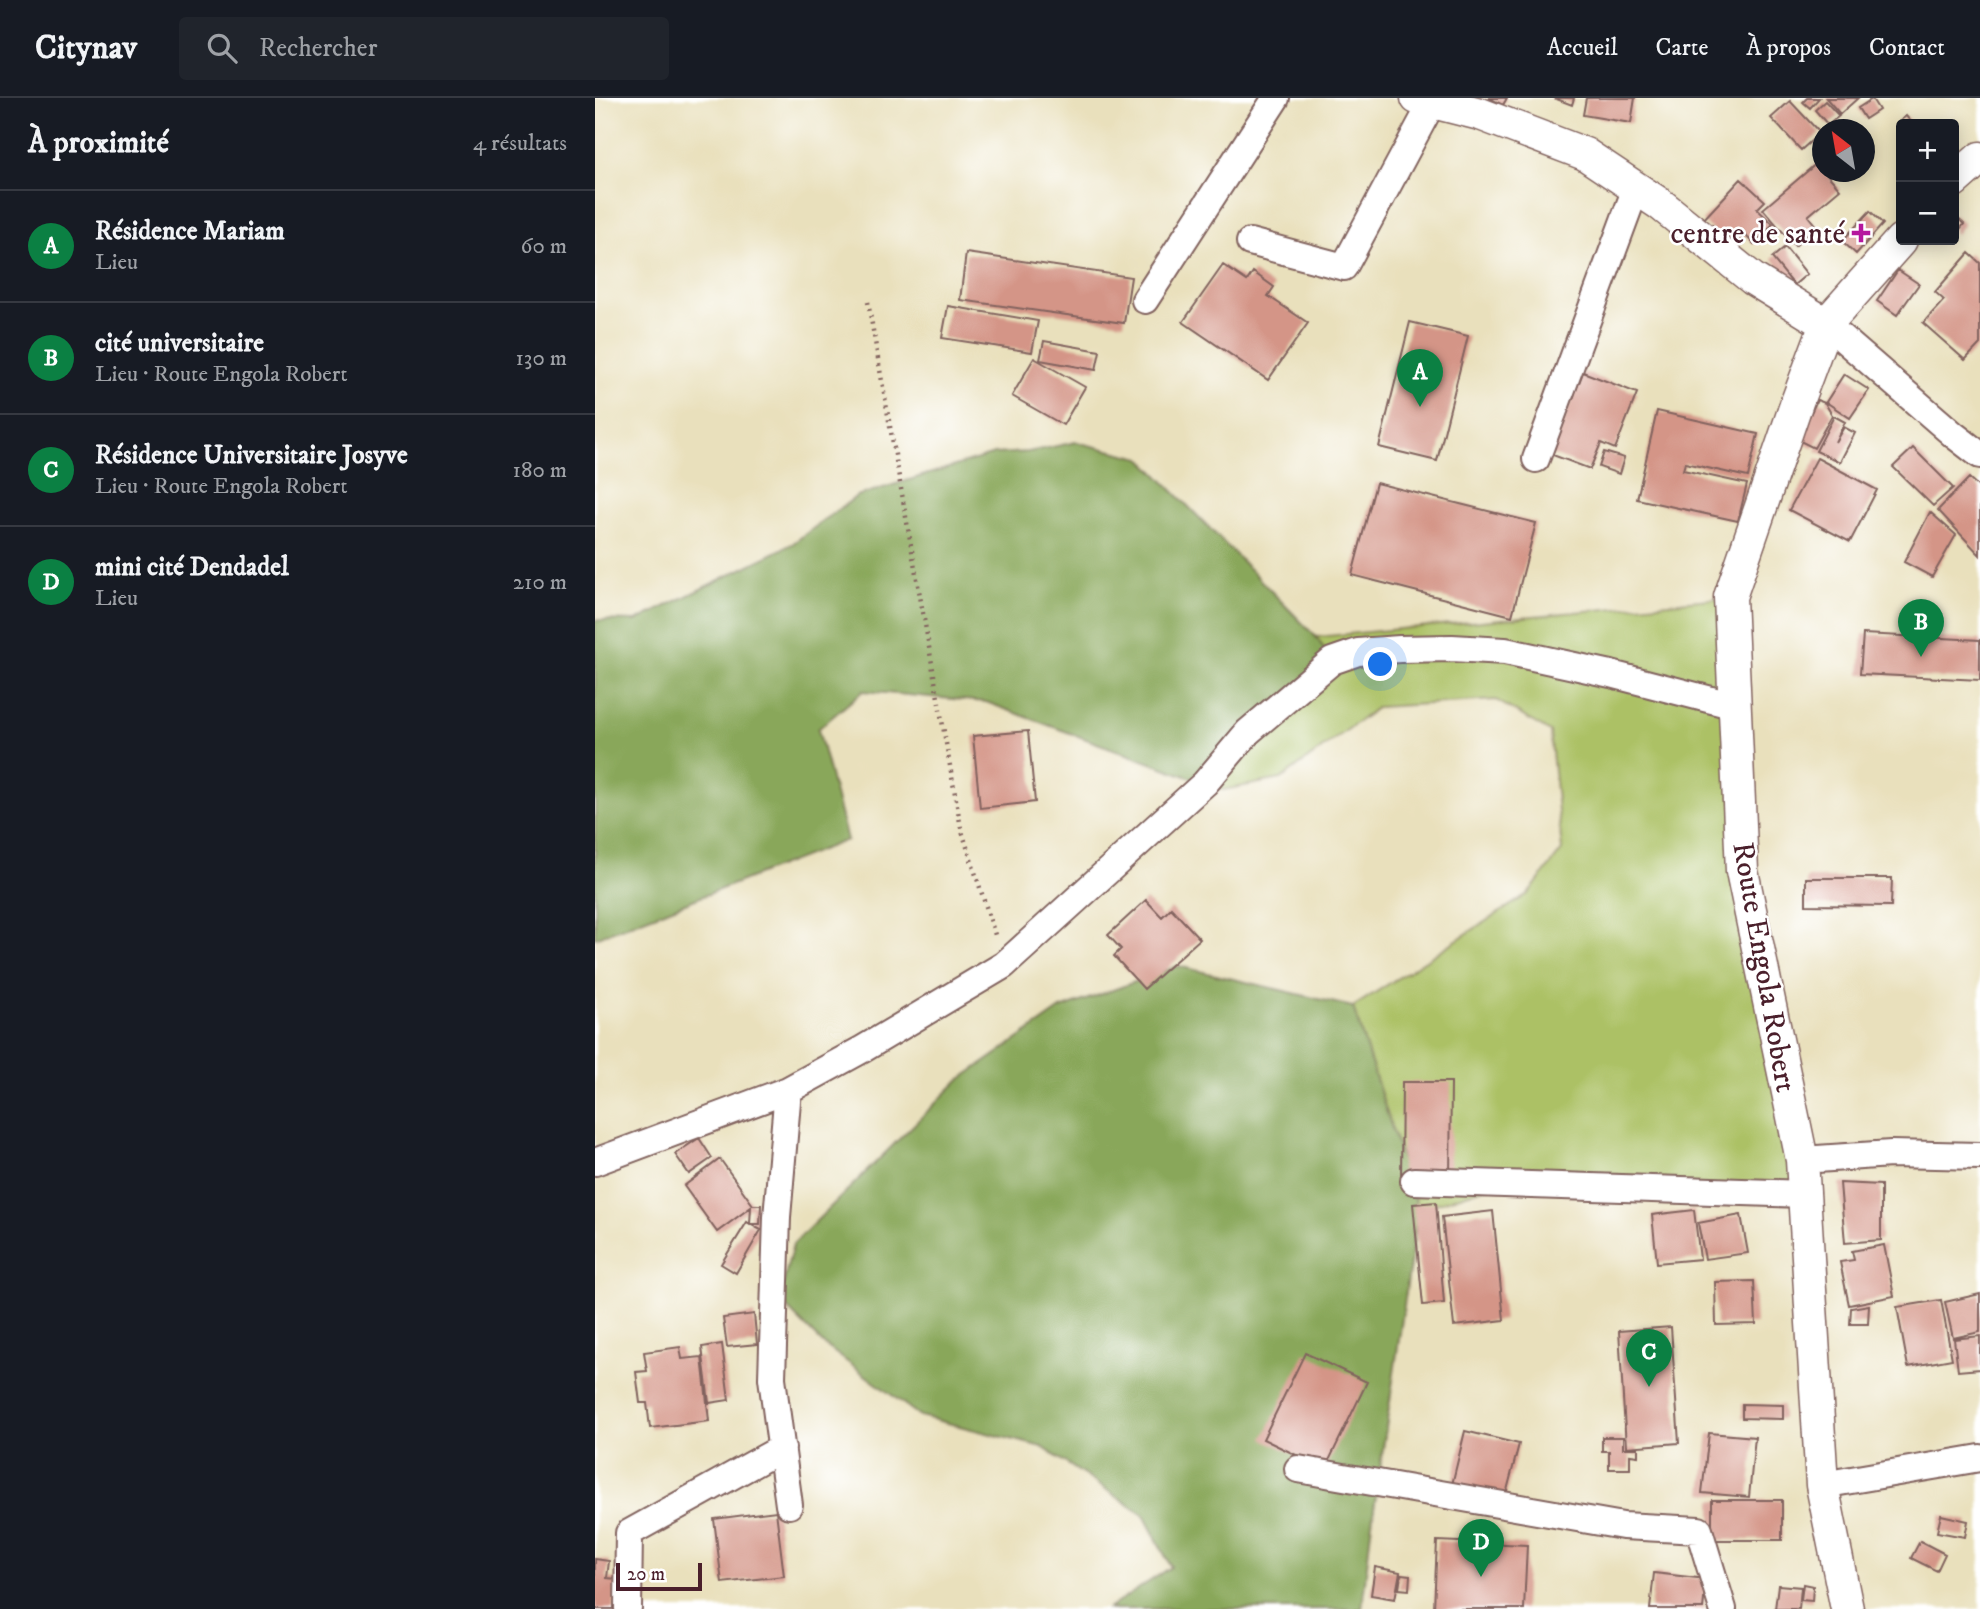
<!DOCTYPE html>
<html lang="fr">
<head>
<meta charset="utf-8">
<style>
  :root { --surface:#171b24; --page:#20242c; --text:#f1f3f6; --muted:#9ea1a6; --line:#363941; --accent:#0b8043 }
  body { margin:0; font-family:"IM FELL DW Pica",serif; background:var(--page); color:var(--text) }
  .controls { position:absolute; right:21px; top:21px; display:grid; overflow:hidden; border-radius:7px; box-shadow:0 4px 18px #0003 }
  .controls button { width:63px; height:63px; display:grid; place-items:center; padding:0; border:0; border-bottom:2px solid var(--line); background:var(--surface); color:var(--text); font:35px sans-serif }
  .compass { position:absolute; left:1217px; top:21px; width:63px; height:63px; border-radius:50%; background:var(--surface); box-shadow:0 4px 18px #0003; rotate:329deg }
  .scale { position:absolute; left:21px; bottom:18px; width:86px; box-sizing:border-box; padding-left:7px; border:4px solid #4a1f2b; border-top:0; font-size:19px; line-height:24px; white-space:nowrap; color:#4a1f2b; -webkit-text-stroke:5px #fff; paint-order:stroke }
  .you { position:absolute; left:786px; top:567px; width:24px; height:24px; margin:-18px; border:5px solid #fff; border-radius:50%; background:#1a73e8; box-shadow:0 0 0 10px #1a73e833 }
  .badge { display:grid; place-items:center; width:46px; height:46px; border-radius:50%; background:var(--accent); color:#fff; font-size:23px; font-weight:700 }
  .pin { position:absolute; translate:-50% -58px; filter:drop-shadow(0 2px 4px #0008) }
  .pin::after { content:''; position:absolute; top:37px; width:24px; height:21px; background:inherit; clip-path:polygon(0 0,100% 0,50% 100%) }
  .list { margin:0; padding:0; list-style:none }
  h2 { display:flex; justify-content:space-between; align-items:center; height:91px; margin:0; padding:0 28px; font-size:30px }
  h2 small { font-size:23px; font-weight:400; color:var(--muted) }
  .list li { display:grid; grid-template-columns:46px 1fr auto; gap:21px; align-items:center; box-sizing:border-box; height:112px; padding:0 28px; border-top:2px solid var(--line) }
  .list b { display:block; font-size:26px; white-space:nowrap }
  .list p { margin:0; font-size:23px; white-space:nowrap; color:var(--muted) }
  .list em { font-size:23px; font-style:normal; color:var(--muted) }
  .icon { flex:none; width:38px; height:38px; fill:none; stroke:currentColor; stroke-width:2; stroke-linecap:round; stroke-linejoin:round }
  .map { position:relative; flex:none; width:1385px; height:1511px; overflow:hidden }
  header { display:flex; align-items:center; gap:42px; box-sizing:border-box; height:98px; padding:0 35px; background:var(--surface); border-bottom:2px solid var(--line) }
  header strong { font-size:33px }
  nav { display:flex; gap:38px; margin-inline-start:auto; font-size:24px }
  .search { width:490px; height:63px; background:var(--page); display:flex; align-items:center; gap:18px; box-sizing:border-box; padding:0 24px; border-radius:7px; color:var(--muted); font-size:26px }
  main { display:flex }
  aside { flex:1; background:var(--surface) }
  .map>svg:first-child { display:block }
</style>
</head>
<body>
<header>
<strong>Citynav</strong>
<div class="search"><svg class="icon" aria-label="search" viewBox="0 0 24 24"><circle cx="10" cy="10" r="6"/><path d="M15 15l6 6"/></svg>Rechercher</div>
<nav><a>Accueil</a><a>Carte</a><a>À propos</a><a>Contact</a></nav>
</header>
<main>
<aside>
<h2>À proximité<small>4 résultats</small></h2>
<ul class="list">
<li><span class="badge">A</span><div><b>Résidence Mariam</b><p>Lieu</p></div><em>60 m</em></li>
<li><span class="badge">B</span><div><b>cité universitaire</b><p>Lieu · Route Engola Robert</p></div><em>130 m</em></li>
<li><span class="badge">C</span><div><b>Résidence Universitaire Josyve</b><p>Lieu · Route Engola Robert</p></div><em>180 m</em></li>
<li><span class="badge">D</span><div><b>mini cité Dendadel</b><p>Lieu</p></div><em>210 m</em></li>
</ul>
</aside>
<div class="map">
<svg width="1385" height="1511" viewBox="0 0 1385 1511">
  <rect width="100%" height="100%" fill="#fff"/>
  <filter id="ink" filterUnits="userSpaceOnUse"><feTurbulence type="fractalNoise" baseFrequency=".0143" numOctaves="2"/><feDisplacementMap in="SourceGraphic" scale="14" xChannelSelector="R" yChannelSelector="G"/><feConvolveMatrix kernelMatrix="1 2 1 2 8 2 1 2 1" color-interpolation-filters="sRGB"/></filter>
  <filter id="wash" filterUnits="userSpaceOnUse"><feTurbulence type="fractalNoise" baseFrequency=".00686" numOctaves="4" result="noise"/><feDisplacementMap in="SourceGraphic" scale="28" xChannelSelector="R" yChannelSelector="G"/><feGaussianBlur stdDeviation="1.57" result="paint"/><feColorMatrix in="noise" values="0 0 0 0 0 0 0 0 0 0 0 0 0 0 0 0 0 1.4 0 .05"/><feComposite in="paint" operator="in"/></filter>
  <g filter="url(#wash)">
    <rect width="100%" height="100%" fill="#e9e0bc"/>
    <path fill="#acc165" stroke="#7b7048" stroke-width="2" d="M1135,499l12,274 58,319 -292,-10 -90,30 -65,-203 175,-113 34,-44 -12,-118 -54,-32 -118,7 -97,72 -58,11 -18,-7 127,-122 -16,-24z"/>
    <path fill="#89a75a" stroke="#6a6342" stroke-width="2" d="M481,344l65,16 175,179 16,24 -127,122 -219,-81 -123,-11 -45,38 29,111 -252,98v-318l41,1 156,-77 65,-48 137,-42 34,-2z
      M583,868l175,41 65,203 -47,320 -9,79h-254l63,-42 -27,-52 -102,-68 -122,-31 -98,-73 -43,-43 14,-56 165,-163 103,-72z"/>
    <g id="blocks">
      <path fill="#d49587" d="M894,0h18l-4,7z
        M959,0h20l-2,7z
        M991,0h49l-4,25 -48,-8z
        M1212,0h12l-9,10 -7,-6z
        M1231,0h32l-18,16z
        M1277,1l7,11 -14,9 -7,-11z
        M1195,3l30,32 -19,17 -30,-32z
        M1230,3l14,15 -11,9 -13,-15z
        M1311,18l7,8h-10l-3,-3z
        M1222,65l23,26 -32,27 8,10 -21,20 -32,-37z
        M1146,81l24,22 -8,8 16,15 -19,20 -9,-9 -13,14 -30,-28z
        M1275,113l13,13 -27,30 -14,-13z
        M1359,117l10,9 -8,10 -2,-2z
        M1190,149l22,27 -13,11 -22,-27z
        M371,155l165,24 -7,46 -164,-23z
        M1374,155l11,10v81l-15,16 -42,-37 21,-23 -9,-8z
        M628,167l24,16 6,-9 21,15 -6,9 40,27 -40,57 -85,-58z
        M1303,172l21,14 -22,31 -20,-14z
        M353,208l90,15 -6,31 -90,-14z
        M815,224l58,14 -31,125 -58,-14z
        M449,243l56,10 -4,19 -56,-10z
        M439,260l51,29 -22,38 -51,-29z
        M988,274l54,21 -22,56 -14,-6 -11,26 -40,-15z
        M1249,276l25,16 -19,28 -24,-16z
        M1222,302l8,3 7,12 -18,33 -16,-8z
        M1062,313l101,23 -10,43 -63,-14 -2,7 64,14 -9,37 -101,-22z
        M1239,318l11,6 -10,20 9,-15 11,6 -15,29 -24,-11z
        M1318,350l40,40 -20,18 -40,-39z
        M1009,354l20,6 -5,16 -20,-7z
        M1222,360l60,32 -27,52 -61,-32z
        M1374,380l11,10v67l-42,-45z
        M781,385l160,40 -24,93 -160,-41z
        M1335,414l26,23 -24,42 -28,-15z
        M1268,536l117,6v40l-120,-6z
        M433,633l7,71 -55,6 -7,-72z
        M1211,780h86l-1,28 -85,-1z
        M551,802l16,17 9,-9 29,31 -56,50 -30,-33 7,-7 -13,-14z
        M807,984h49l-1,97h-49z
        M104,1040l13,20 -23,16 -14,-20z
        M125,1061l33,46h8l-1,19h-10l11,6 -25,43 -15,-9 26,-42 3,2 1,-17 -34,25 -33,-46z
        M1245,1085l41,2v55l-36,3z
        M841,1104l8,101 -21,2 -10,-101z
        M1099,1112l6,49 -43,4 -5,-48z
        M898,1113l11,109 -50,6 -12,-109z
        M1146,1117l7,38 -43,6 -7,-36z
        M1289,1147l10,51 -45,9 -9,-43 14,-2 -2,-9z
        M1159,1183l2,43 -40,1 -1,-43z
        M1385,1196v38l-27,6 -8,-36z
        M1346,1202l11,59 -44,8 -11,-60z
        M1274,1207l-1,19h-18l1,-16z
        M159,1216l3,30 -30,3 -4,-29z
        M1076,1229l8,116 -53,4 -7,-116z
        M1385,1238v33l-22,2 -4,-32z
        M127,1246l7,56 -20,3 -7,-56z
        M85,1249l2,12 20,-2 7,64 -59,7 -3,-25h-7l-4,-31 11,-1 -3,-19z
        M710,1255l62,29 -42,87 -62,-30z
        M1147,1306l41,1v14l-41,-1z
        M870,1333l54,13 -16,62 -53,-13z
        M1114,1335l46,4 -6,60 -47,-4z
        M1007,1339h21v11h15v8l-8,-1v14h-21v-18h-7z
        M1117,1402h70v40h-70z
        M181,1413l8,65 -62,7 -8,-64z
        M1346,1417l27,6 -3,16 -28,-5z
        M842,1443l90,4 -3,64h-90z
        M1325,1443l25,13 -8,17 -26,-13z
        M0,1461l14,2 -2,17 10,1 -3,30h-19z
        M780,1469l25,5 -5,27 -24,-4z
        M1059,1475l52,6 -3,30h-53z
        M806,1476l9,1 -1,15 -10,-1z
        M1208,1486l10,2 -1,15 -11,-1z
        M1183,1487l23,2 -2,22h-24z"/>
    </g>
  </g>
  <g filter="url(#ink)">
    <use href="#blocks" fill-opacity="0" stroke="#82635e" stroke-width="2"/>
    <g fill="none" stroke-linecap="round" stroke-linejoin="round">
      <g stroke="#82635e" stroke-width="30">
        <path id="minor" d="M655,144l94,25 88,-164
          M550,202l131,-202
          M1231,226l128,111 26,20
          M941,361l100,-271
          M193,992l-11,127 -5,161 17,127
          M1207,1062l89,-6 89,2
          M0,1064l193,-72 75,-41 141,-84 201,-182 43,-51 84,-71 26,-9 42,-3 52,-1 53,3 106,23 124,32
          M819,1083l390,13
          M703,1371l325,57 76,4 24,79
          M1227,1387l158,-27
          M33,1511l1,-76 153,-85"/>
      </g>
      <g stroke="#82635e" stroke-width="35">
        <path id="tertiary" d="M822,0l63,16 105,40 75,50 93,75 73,45
          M1359,83l26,-23
          M1252,1511l-25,-124 -20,-325 -60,-289 -12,-274 67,-195 29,-78 75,-84"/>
      </g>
      <path stroke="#82635e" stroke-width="4.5" stroke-dasharray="2 5" stroke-linecap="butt" d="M273,204l93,526 35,110"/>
      <use href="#minor" stroke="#fff" stroke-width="26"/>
      <use href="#tertiary" stroke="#fff" stroke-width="32"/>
    </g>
  </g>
  <path fill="#b5179e" stroke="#fff" stroke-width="2.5" d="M1262.5 124.5h7v7h7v7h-7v7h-7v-7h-7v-7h7z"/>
  <g text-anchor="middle" stroke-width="5" stroke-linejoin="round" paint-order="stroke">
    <g font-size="30" fill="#4a1f2b" stroke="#fff" text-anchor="end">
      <text x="1250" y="145">centre de santé</text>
    </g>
    <g font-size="30" fill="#4a1f2b" stroke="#fff">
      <text transform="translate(1170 869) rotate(80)" y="10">Route Engola Robert</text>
    </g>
  </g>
</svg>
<div class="controls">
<button>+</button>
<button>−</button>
</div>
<svg class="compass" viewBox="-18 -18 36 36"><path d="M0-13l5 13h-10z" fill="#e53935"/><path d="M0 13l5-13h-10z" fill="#9ea1a6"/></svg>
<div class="scale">20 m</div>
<div class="you"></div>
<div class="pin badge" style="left:825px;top:309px">A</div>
<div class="pin badge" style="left:1326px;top:559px">B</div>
<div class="pin badge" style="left:1054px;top:1289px">C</div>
<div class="pin badge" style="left:886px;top:1479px">D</div>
</div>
</main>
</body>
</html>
